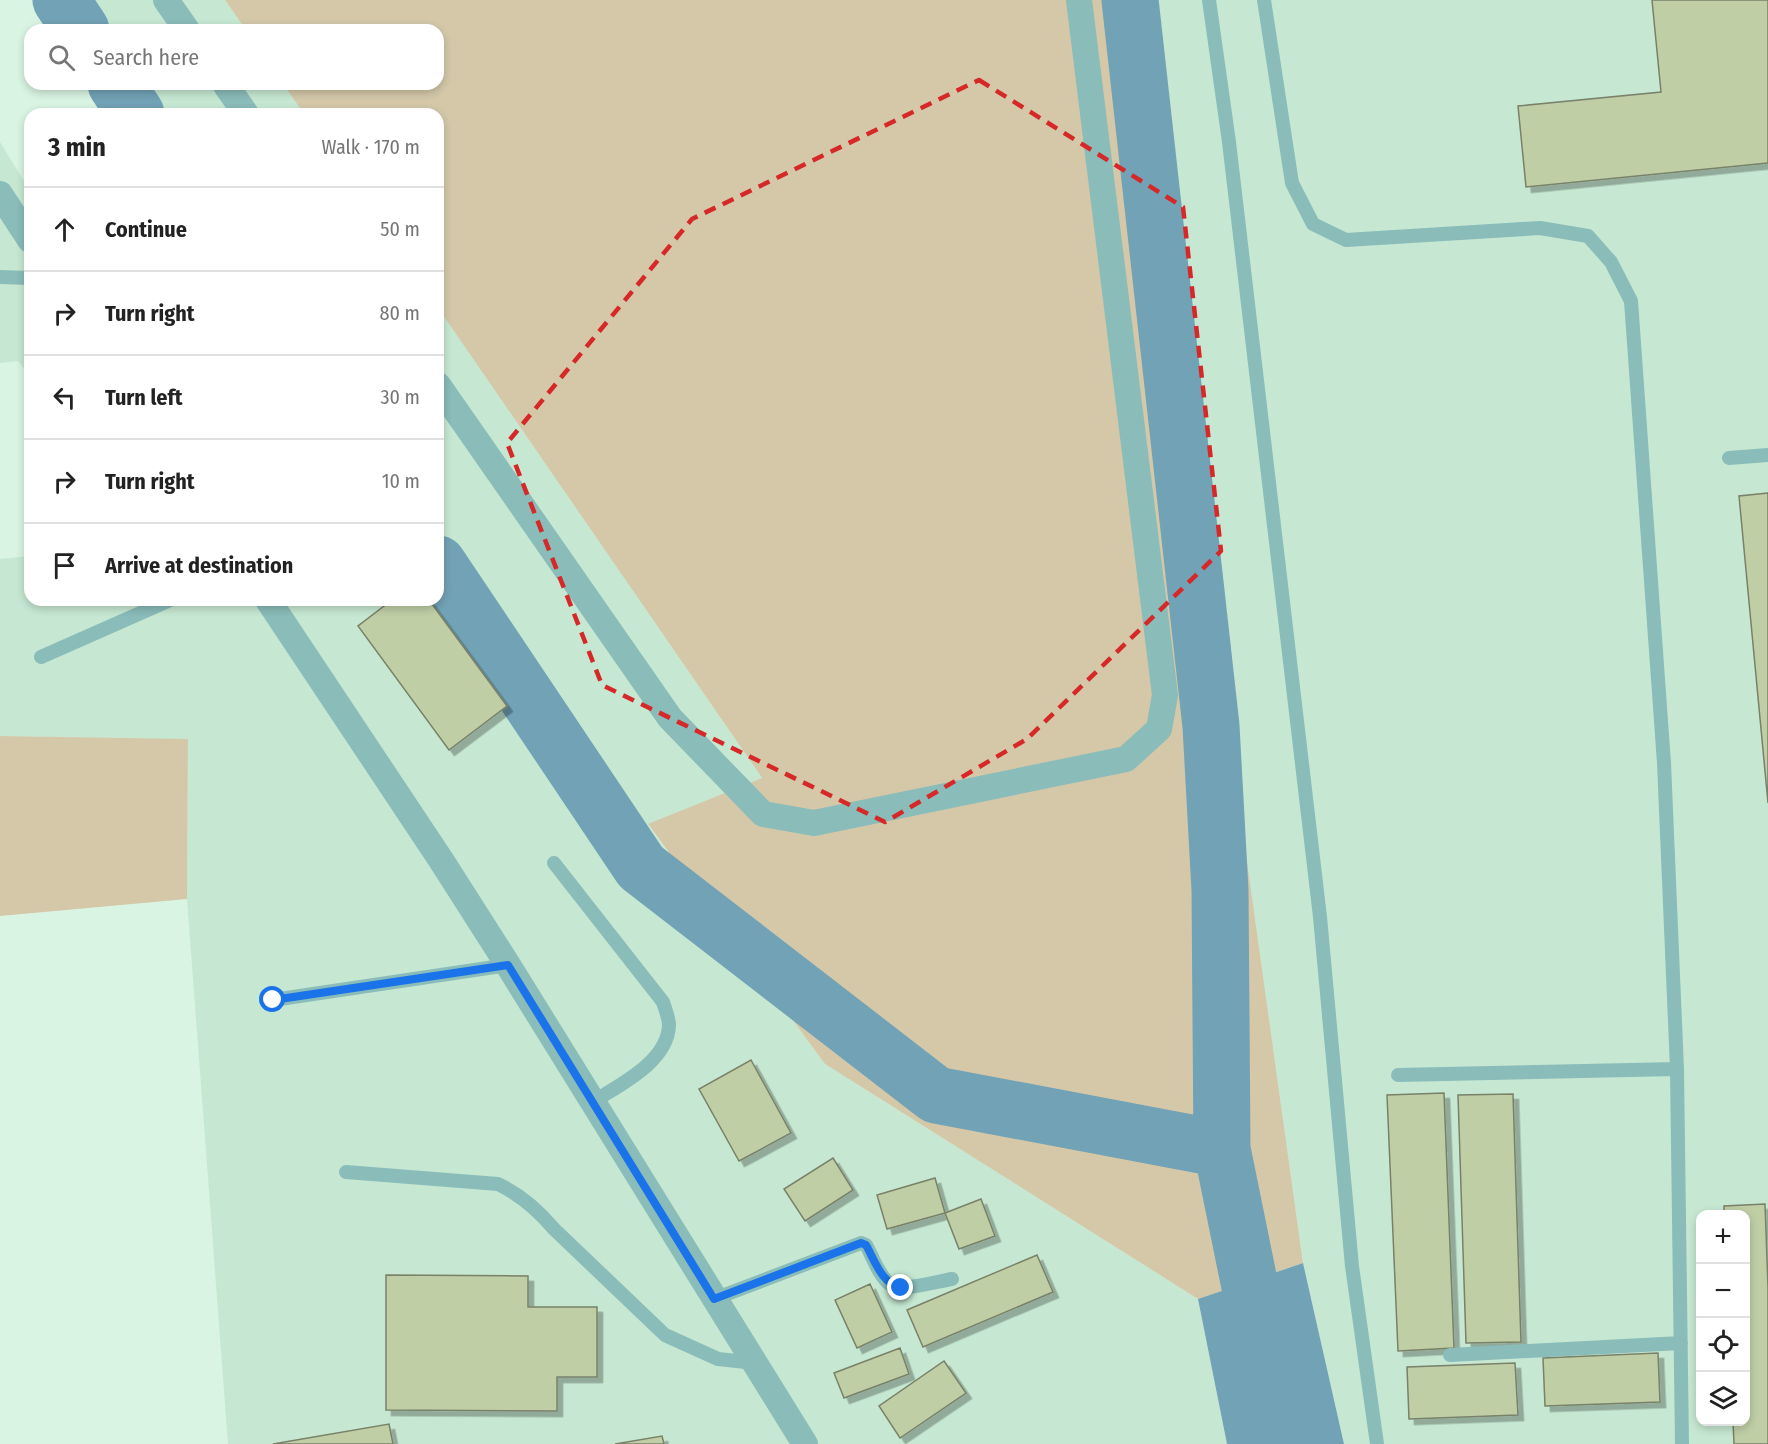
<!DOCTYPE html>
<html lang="en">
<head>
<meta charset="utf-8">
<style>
  :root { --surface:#fff; --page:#f2f2f2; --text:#222; --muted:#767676; --line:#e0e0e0 }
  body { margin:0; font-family:"Fira Sans Condensed",sans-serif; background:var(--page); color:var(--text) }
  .controls { position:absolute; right:18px; bottom:18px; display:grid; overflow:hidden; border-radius:12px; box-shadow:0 3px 9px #0003 }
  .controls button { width:54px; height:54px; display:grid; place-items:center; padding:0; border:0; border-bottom:2px solid var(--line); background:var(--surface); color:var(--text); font:30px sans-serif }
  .stop { position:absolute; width:18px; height:18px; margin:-14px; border:4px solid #1a73e8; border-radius:50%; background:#fff }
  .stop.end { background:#1a73e8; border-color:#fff; box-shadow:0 2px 6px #0008 }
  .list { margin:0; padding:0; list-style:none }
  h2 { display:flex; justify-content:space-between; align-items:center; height:78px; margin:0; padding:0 24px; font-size:26px }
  h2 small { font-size:20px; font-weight:400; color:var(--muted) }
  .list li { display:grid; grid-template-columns:39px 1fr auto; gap:18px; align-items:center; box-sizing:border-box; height:84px; padding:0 24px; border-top:2px solid var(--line) }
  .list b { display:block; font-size:22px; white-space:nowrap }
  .list em { font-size:20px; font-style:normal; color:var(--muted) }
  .icon { flex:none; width:33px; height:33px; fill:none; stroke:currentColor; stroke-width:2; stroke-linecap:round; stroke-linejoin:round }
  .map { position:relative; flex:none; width:1768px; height:1444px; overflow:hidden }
  .search { position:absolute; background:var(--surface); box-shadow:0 3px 9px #0003; left:24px; top:24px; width:420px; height:66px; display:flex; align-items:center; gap:15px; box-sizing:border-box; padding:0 21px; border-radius:18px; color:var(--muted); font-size:22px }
  .panel { position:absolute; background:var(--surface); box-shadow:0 3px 9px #0003; left:24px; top:108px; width:420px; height:498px; border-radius:18px }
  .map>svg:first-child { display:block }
</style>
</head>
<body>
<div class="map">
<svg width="1768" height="1444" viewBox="0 0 1768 1444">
  <defs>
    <filter id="shadow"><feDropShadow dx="5.5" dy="5.5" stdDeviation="0" flood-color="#0004"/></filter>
  </defs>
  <rect width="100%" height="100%" fill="#d9f4e2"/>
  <path fill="#c6e8d2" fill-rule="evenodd" d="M82,0h143l21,30h-144z
    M1142,0h626v1444h-424l-41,-181 -78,-560zM1700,1214h46v208h-46z
    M139,84h144l21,30h-144z
    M0,142l30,49v185l-12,-15 -18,2z
    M438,308l324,470 -114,47 177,239 373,235 29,145h-999l-41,-545 1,-159 -188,-4v-177l30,-3v44h408z"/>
  <path fill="#d4c8a9" d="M225,0h917l83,703 78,560 -105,36 -373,-235 -177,-240 114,-46 -324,-470v-194h-134l-21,-30h155v-54h-192z
    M0,736l188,3 -1,160 -187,17z"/>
  <path fill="#72a2b5" d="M1303,1263l41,181h-117l-29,-145z"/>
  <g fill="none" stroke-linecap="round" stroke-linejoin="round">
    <path stroke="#72a2b5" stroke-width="57" d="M61,0l20,30
      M1130,0l81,726 9,164 2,259 60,295
      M116,84l20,30
      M438,564l203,303 295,228 286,54"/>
  </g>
  <path fill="#bfcea5" stroke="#798169" stroke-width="1.5" filter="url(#shadow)" d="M1652,0h116v163l-242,24 -8,-81 143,-14z
    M1768,493v310l-29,-307z
    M392,600h37l78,106 -58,44 -91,-124z
    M751,1060l40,73 -52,28 -40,-72z
    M1444,1093l10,255 -56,3 -11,-256z
    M1513,1094l8,248 -55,1 -8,-248z
    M833,1158l20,32 -48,31 -21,-32z
    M935,1178l10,35 -58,16 -10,-34z
    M981,1199l14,37 -36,13 -14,-36z
    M1765,1204l3,83v157h-34l-1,-22h13v-208h-22v-8z
    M1037,1255l16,37 -130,55 -16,-37z
    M386,1275l142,1v31h69v70h-40v34l-171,-1z
    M870,1284l22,48 -35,16 -22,-48z
    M900,1348l9,26 -65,24 -10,-25z
    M1658,1353l2,49 -115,4 -2,-48z
    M944,1361l22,32 -66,45 -21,-32z
    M1515,1363l3,52 -109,4 -2,-52z
    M389,1424l4,20h-120z
    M662,1436l2,8h-49z"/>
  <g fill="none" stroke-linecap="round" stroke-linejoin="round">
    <path stroke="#8abcb9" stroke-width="14" d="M1209,0l20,142 91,775 32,349 25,178
      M1264,0l28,183 21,41 33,16 194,-12 48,8 23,26 20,39 33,462 13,306 5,375
      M0,277l30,1
      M1729,458l39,-3
      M41,657l129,-57
      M554,863l109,139c2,7 6,16 6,23 -1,37 -50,60 -76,77
      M273,1000l235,-35
      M1398,1075l279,-6
      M346,1172l152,12c23,11 40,26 56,45l111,106 53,24 37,4
      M714,1299l147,-56 5,2c7,12 13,32 25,40 11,7 48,-4 61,-6
      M1450,1355l231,-12"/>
    <path stroke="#8abcb9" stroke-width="26" d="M166,0l21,30
      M225,84l21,30
      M0,194l30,46
      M438,385l232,333 93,96 51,9 312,-64 33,-30 6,-34 -86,-695
      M268,600l173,260 67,105 297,479"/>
  </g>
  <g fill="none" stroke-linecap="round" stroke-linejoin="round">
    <path stroke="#1a73e8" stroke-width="8" d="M273,1000l235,-35 206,334 147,-56 5,2c9,16 16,39 35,43"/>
  </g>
  <path fill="none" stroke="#d62828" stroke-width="4.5" stroke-dasharray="12 8" stroke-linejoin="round" d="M979,80l204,127 38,344 -194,188 -142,83 -283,-137 -95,-242 185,-224z"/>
</svg>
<div class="controls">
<button>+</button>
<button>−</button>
<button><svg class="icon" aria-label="locate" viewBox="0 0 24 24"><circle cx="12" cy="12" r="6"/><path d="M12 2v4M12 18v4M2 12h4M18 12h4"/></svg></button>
<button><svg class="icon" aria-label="layers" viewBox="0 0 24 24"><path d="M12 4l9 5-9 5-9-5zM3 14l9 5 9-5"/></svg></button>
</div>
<div class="stop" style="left:273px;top:1000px"></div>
<div class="stop end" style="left:901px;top:1288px"></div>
<div class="search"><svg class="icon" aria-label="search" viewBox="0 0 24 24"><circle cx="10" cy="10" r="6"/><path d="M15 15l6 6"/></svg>Search here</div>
<section class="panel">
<h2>3 min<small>Walk · 170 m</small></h2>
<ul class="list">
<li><svg class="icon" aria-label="ahead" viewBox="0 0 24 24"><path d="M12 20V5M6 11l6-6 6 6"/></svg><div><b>Continue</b></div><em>50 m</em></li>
<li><svg class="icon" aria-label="right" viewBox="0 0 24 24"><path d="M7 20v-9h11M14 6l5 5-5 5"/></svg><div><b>Turn right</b></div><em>80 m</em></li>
<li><svg class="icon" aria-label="left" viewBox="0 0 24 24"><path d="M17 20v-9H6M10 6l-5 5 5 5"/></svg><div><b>Turn left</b></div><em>30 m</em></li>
<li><svg class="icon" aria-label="right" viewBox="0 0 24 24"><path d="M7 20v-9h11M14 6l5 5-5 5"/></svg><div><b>Turn right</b></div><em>10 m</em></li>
<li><svg class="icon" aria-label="arrive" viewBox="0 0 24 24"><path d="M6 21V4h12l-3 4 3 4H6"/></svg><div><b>Arrive at destination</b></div></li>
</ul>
</section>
</div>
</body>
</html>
